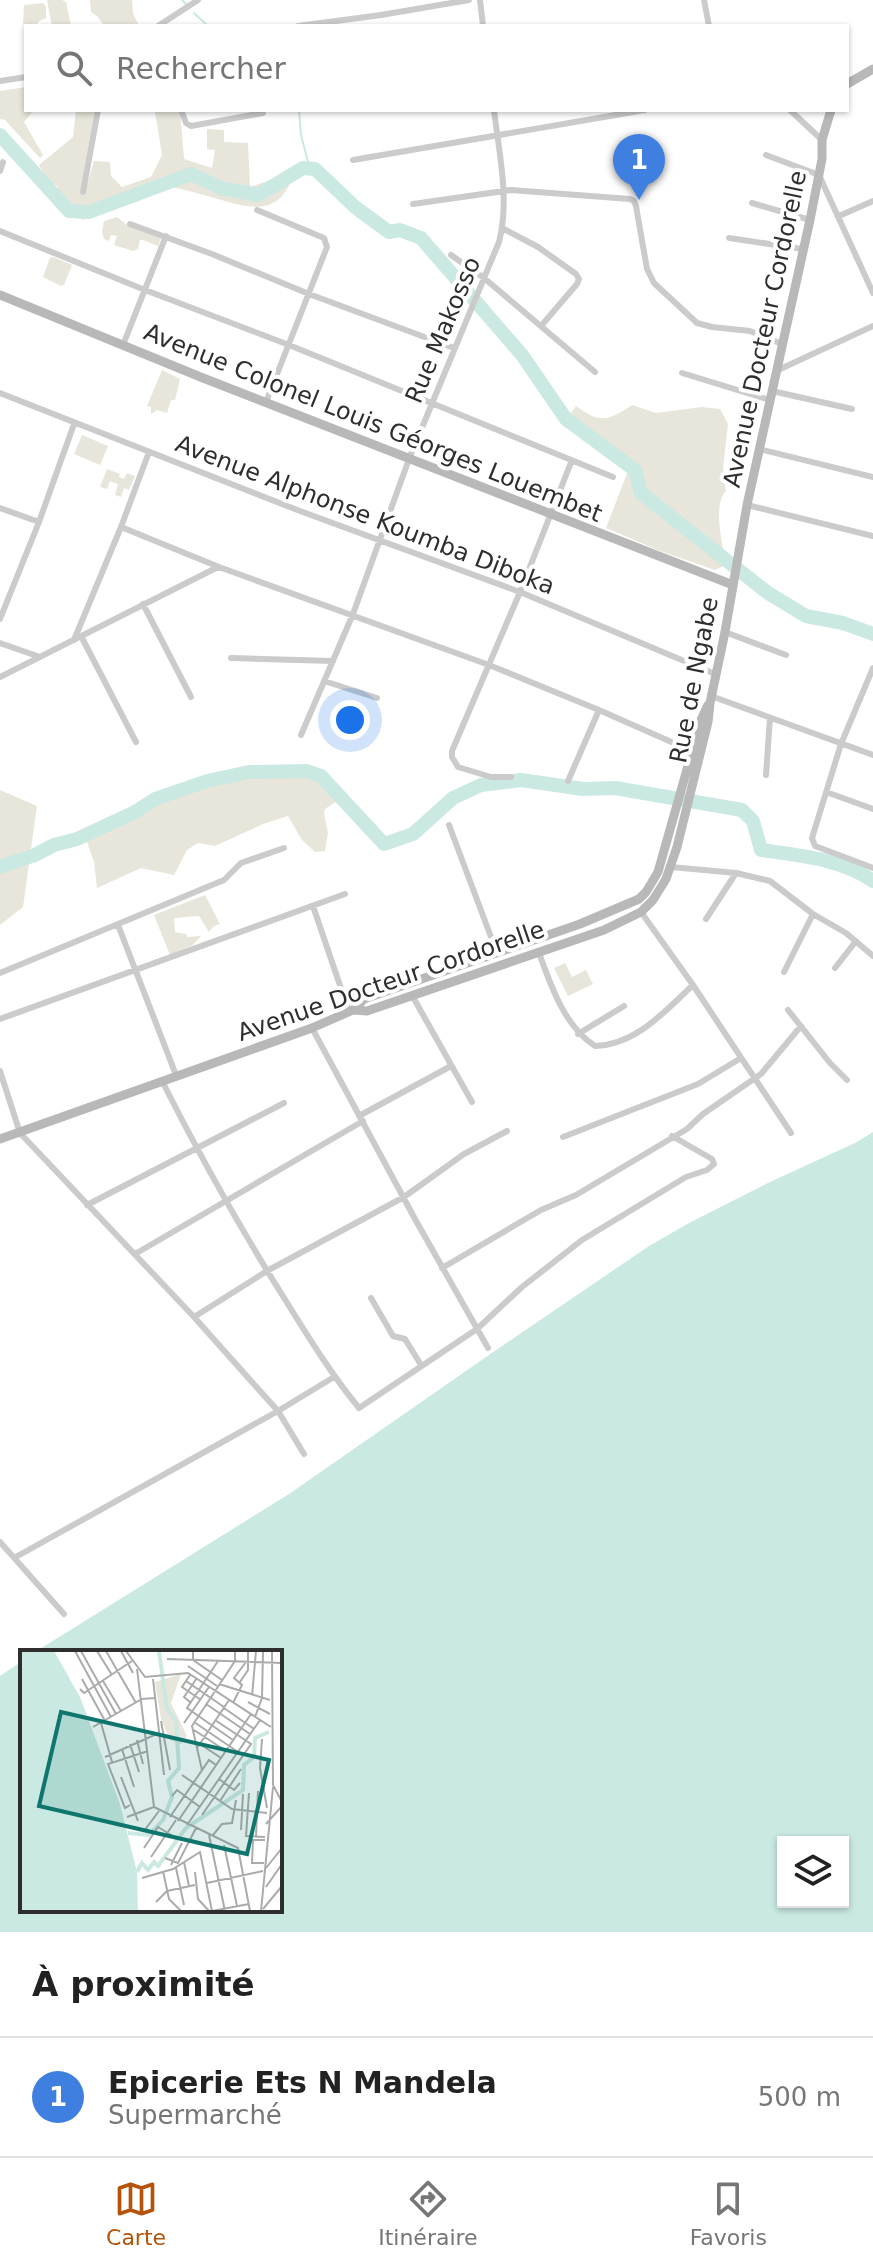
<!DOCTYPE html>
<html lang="fr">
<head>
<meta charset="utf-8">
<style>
  :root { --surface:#fff; --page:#f2f2f2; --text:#222; --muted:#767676; --line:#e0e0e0; --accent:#b45309 }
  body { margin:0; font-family:"DejaVu Sans",sans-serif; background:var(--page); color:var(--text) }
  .controls { position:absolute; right:24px; bottom:24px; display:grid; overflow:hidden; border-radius:0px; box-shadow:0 2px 6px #0004 }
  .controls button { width:72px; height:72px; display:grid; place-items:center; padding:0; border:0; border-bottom:2px solid var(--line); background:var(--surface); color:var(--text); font:40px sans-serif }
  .you { position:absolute; left:350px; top:720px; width:28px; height:28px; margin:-20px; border:6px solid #fff; border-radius:50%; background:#1a73e8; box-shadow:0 0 0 12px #1a73e833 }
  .badge { display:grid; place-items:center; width:52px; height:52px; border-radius:50%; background:var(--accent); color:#fff; font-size:26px; font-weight:700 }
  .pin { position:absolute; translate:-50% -66px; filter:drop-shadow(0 2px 4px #0008) }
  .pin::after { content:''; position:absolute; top:42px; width:28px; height:24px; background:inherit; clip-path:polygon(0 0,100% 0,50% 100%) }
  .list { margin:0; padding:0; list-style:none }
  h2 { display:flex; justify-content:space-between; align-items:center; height:104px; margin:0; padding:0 32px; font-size:34px }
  h2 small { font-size:26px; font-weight:400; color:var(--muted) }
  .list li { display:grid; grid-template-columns:52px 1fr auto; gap:24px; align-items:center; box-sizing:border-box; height:120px; padding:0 32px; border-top:2px solid var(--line) }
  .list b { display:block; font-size:30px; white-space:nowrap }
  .list p { margin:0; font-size:26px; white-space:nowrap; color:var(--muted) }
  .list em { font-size:26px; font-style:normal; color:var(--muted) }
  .icon { flex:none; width:44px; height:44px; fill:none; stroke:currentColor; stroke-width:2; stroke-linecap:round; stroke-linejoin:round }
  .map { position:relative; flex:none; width:873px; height:1932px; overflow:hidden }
  .search { position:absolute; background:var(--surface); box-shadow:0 2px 6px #0004; left:24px; right:24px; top:24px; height:88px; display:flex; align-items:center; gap:20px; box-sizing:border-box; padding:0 28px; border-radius:0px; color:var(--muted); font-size:30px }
  .sheet { height:224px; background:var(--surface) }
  nav { display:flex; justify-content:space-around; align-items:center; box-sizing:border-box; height:112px; border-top:2px solid var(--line); background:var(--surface); font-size:22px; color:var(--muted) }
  nav a { display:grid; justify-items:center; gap:4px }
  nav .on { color:var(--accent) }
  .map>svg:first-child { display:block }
</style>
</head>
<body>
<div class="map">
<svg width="873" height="1932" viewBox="0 0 873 1932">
  <rect width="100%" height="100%" fill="#fff"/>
  <path fill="#e8e5da" d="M47,0h15l4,2 5,24h-19z
    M90,0h42l1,13 6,13h-35l-6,-9 -7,-5z
    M43,3l3,4v11l-7,3 -2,3 -14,1 1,-20z
    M26,87v23l7,1 -9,11 19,33 -3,3 -35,-38 -5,-1v-28z
    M76,110h19l-15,83 4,2 10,-34 16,1 1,14 11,11 29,-10 11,-22 -7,-43 25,-2 4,49 28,9 3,-18 -8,-1v-20l17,1v12l24,1 2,44 35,-12 7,4c-16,41 -49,27 -81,18 -17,-5 -33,-9 -50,-12l-22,16 -35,9 -21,10 -15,-7 -11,-27 -10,-6 -8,-15 34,-28z
    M117,217l10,8 34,13 -3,8 -15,-6h-3l-2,9 -5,2 -19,-6 3,-9 -6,-1 -2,6 -5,-2 -2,-7 2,-11z
    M53,257l19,8 -8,20 -3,1 -18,-9 7,-19z
    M162,370l18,9 -5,21h-4l-4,13 -10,-3 -6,4v-7l-4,-1z
    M632,405l24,8 46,-6 18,2 8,15 -5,44 3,23c-14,15 -3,54 0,74l-11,5 -55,-19 -54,-23 25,-65 -36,-24 -25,-24 6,-9c24,18 32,15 56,-1z
    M82,435l26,11 -8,19 -26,-11z
    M107,469l13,5 -1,3 5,2 3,-6 8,3 -6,14 -5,-2 -3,9 -6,-2 3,-11 -8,-3 -3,8 -7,-2z
    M301,775c15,2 29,12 36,26l-12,8 -1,4 4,20 -3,18 -10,1 -13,-12 -14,-24 -25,8 -48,22 -17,-3 -11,7 -13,25 -33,-7 -44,20 -3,-26 -8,-23 91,-45 57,-16z
    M0,790l37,16 -14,101 -23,18z
    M205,895l15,29 -6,2 -5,6 -10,-16 -25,2 1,14 11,2 1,3 14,-1 -8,9 -23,10 -16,-40z
    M565,963l7,14 14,-7 7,14 -25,12 -14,-28z"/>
  <path fill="#cae9e2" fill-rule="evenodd" d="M873,1132v800h-873v-256l22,-15v249h258v-258h-245l254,-158 210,-146 150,-102 40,-23 81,-41 87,-40zM783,1842h60v60h-60z"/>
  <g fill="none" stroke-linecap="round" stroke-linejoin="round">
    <path stroke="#cae9e2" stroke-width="2" d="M182,0l4,4
      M194,13l14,13
      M299,110l2,25 7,27 2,4 5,3"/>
    <path stroke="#cae9e2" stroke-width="14" d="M0,135l69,76 20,1 102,-38 30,14 37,7 45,-27 12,1 40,38 34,25 11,-2 21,8 101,117 44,64 69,51 6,23 127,100 38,23 37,7 30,11
      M0,867l35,-12 19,-10 23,-6 58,-27 20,-13 52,-18 42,-9 58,-1 14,5 63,68 29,-10 40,-36 28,-13 40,-5 62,9 32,-1 127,22 11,11 8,29c37,5 81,9 112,31"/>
    <path stroke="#cbcbcb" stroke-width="6" d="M480,0l3,26
      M704,0l5,26
      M158,26l40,-26
      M298,26l83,-11 88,-15
      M0,81l26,-4
      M181,110l5,13 5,3 72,-13
      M790,110l32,30
      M766,155l53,20 54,118
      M353,160l292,-50
      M0,171l3,-9
      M83,192l15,-82
      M752,203l58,17
      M413,204l98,-14 119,9 4,2 2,5 11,63 7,14 43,40 15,4 38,4 32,13
      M257,210l67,28 3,9 -61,155
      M839,216l34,-15
      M130,224l82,30 97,40 145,54
      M502,228l36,19 38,27 3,5 -2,5 -36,42
      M0,231l145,59 144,55 324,132
      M729,238l74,11
      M451,255l33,23 111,94
      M123,345l43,-109
      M776,371l97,-45
      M682,373l88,27
      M772,391l80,18
      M0,393l300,118 220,81 195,82
      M759,449l114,28
      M149,452l-28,75 98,40 270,98 110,45 95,42
      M747,505l126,31
      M0,508l39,14
      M143,604l48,93
      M0,619l39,-97 35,-98
      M725,632l61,23
      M81,636l55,106
      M74,640l47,-113
      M0,643l40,14
      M231,658l102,3
      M873,668l-32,76 -29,94 3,8 58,22
      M0,677l218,-110
      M324,681l53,17
      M711,696l162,59
      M301,735l52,-121 56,-155 90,-217c11,-42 0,-89 -5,-132
      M766,775l4,-57
      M511,777h-20l-33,-10 -6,-10v-6l68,-159 52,-132
      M568,781l31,-71
      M826,792l47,17
      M449,825l48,128
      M671,867l65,6 34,8 43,33 33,19 27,23
      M313,906l36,106
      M641,912l52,73 98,148
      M706,919l30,-46
      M118,925l58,150
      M539,953c12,33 26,74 56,93 41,-1 70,-35 98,-61
      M835,968l21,-27
      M784,972l29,-58
      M0,973l224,-93 17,-17 43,-15
      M413,997l59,105
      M788,1010l42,53 17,17
      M0,1019l345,-125
      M312,1028l103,191 73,129
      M578,1034l46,-28
      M0,1071l20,62 174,184 84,94 26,43
      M162,1081c38,75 79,149 124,220 23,37 45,73 73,107l118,-79 45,-42 60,-47 104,-63 21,-7 7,-6 -2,-5 -40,-23
      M359,1116l92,-50
      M563,1137l135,-53 43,-26
      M87,1205l197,-102
      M135,1254l228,-133
      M442,1268l99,-58 35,-15 111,-66 16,-15 58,-40 40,-48
      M371,1298l22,38 12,3 16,26
      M194,1317l73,-46 137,-74 60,-43 43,-23
      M0,1542l64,72
      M14,1558l264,-147 56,-34"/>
    <path stroke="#b8b8b8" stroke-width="9" d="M847,84l26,-15
      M0,295l203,83 530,207
      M353,1010l11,-11 216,-75 59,-25 7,-7 12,-20 43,-152 7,-15
      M0,1139l312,-111 41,-18 14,1 237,-81 37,-18 12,-12 13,-21 11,-32 31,-125 2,-19 15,-71 22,-127 63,-285 12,-61v-19l9,-30"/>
  </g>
  <g text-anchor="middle" stroke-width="8" stroke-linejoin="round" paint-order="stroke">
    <g font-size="24" fill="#2e2e2e" stroke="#fff">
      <text transform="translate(765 329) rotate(-78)" y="8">Avenue Docteur Cordorelle</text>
      <text transform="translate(443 330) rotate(-67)" y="8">Rue Makosso</text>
      <text transform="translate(373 423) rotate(22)" y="8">Avenue Colonel Louis Géorges Louembet</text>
      <text transform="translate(365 515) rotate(21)" y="8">Avenue Alphonse Koumba Diboka</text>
      <text transform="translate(694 680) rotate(-79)" y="8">Rue de Ngabe</text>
      <text transform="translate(391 981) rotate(-19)" y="8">Avenue Docteur Cordorelle</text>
    </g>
  </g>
  <g transform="translate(20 1650)">
    <rect width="262" height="262" fill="#fff"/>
    <path d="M161,24l-10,29 16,33 -6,8 -11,-4 -9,-21 -6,-37z" fill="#e8e5da"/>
    <path d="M0,1h34l26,46 40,107 17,68 1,39h-118z" fill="#cae9e2"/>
    <path fill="none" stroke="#cae9e2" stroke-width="4" d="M108,183l21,2 14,-15 9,-23 -4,-16 11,-13 -3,-47 -9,-12 -8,-58M117,222l5,-9 6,7 6,-8 4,4 28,-38 57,-38 1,-25 10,-8 1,-19 14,-6"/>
    <path fill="none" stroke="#ababab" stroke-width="2" d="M55,1l36,66M61,1l35,63M77,1l15,24M86,1l30,52M101,1l12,22M106,1l19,26 43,-4 83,54M173,1v9l29,20M252,1l1,134 9,17M147,9l115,4M198,11l-31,47 46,32M168,16l29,20M117,19l17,138 84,41 12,63M170,25l-4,6 38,26M62,29l23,42M133,29l11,96M83,31l18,30M166,31l-4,6 19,13M220,32l8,-12v-19M199,34l51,16M60,39l4,4 48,-32M232,46l4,-45M170,52l-6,-5 13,-19M228,52l22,12M213,53l9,-18 -8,-7 12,-16M186,54l44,30M204,58l30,21M235,67l7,-19 1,-47M141,71l9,49M174,72l44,30M81,73l11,39M164,73l25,-36M73,77l49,-28 13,-1M174,80l32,21M242,89l-2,29 7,40M117,90l6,24M110,94l9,28M180,94l21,14M177,98l32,-48M102,99l12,38M85,107l54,-24M182,120l-10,-44 43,-65v-10M162,125l50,34 35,4M101,127l17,44M199,129l15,11 6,-7M229,143l-3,43 19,1M152,146l5,-6 23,17M200,151l21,-32M110,155l-5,3 -17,-44 40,-13M182,165l49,-71 -36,-24M107,167l27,-10M150,167l39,-57 7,5M158,171l73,-107M246,174l16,-18M167,175l73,-105M221,180l2,-36M124,181l15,-20M189,185l16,76M193,185l9,-11 10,-1 4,-23M236,186l2,-45M204,195l13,61M124,198l14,-21 18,11M131,207l25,-37M145,208l13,5 18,-35M164,212l5,24M244,213h-12l1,-23h12M151,215l11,-22M156,218l8,37M246,218l16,-20M143,221l6,28 12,12M175,222l3,27 11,12M122,228l31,-9 27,-17 12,59M187,233l56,-12M246,237l16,-23M136,252l11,-11 28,-6M243,259l19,-23M192,261l37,-7M241,261l12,-124"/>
    <path fill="#0f766e" fill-opacity="0.15" stroke="#0f766e" stroke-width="4" d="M41,62l208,48 -22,94 -208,-48z"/>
    <rect width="262" height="262" fill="none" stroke="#2e2e2e" stroke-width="4"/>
  </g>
</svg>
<div class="controls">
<button><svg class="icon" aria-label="layers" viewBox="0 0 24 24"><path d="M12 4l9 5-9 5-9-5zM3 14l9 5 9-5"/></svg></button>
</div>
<div class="you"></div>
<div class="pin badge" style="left:639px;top:200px;background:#3f7fe0">1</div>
<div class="search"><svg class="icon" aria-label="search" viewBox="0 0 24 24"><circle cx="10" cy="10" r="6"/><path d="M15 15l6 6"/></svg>Rechercher</div>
</div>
<section class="sheet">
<h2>À proximité<small></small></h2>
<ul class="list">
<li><span class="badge" style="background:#3f7fe0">1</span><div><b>Epicerie Ets N Mandela</b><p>Supermarché</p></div><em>500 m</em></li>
</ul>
</section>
<nav>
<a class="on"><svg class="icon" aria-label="map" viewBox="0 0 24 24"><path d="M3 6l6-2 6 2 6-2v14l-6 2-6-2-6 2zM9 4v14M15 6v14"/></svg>Carte</a>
<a><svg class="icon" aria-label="directions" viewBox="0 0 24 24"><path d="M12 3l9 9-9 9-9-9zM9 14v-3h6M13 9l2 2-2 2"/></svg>Itinéraire</a>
<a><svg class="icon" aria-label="saved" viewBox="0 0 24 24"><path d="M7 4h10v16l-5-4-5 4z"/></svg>Favoris</a>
</nav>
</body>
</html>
